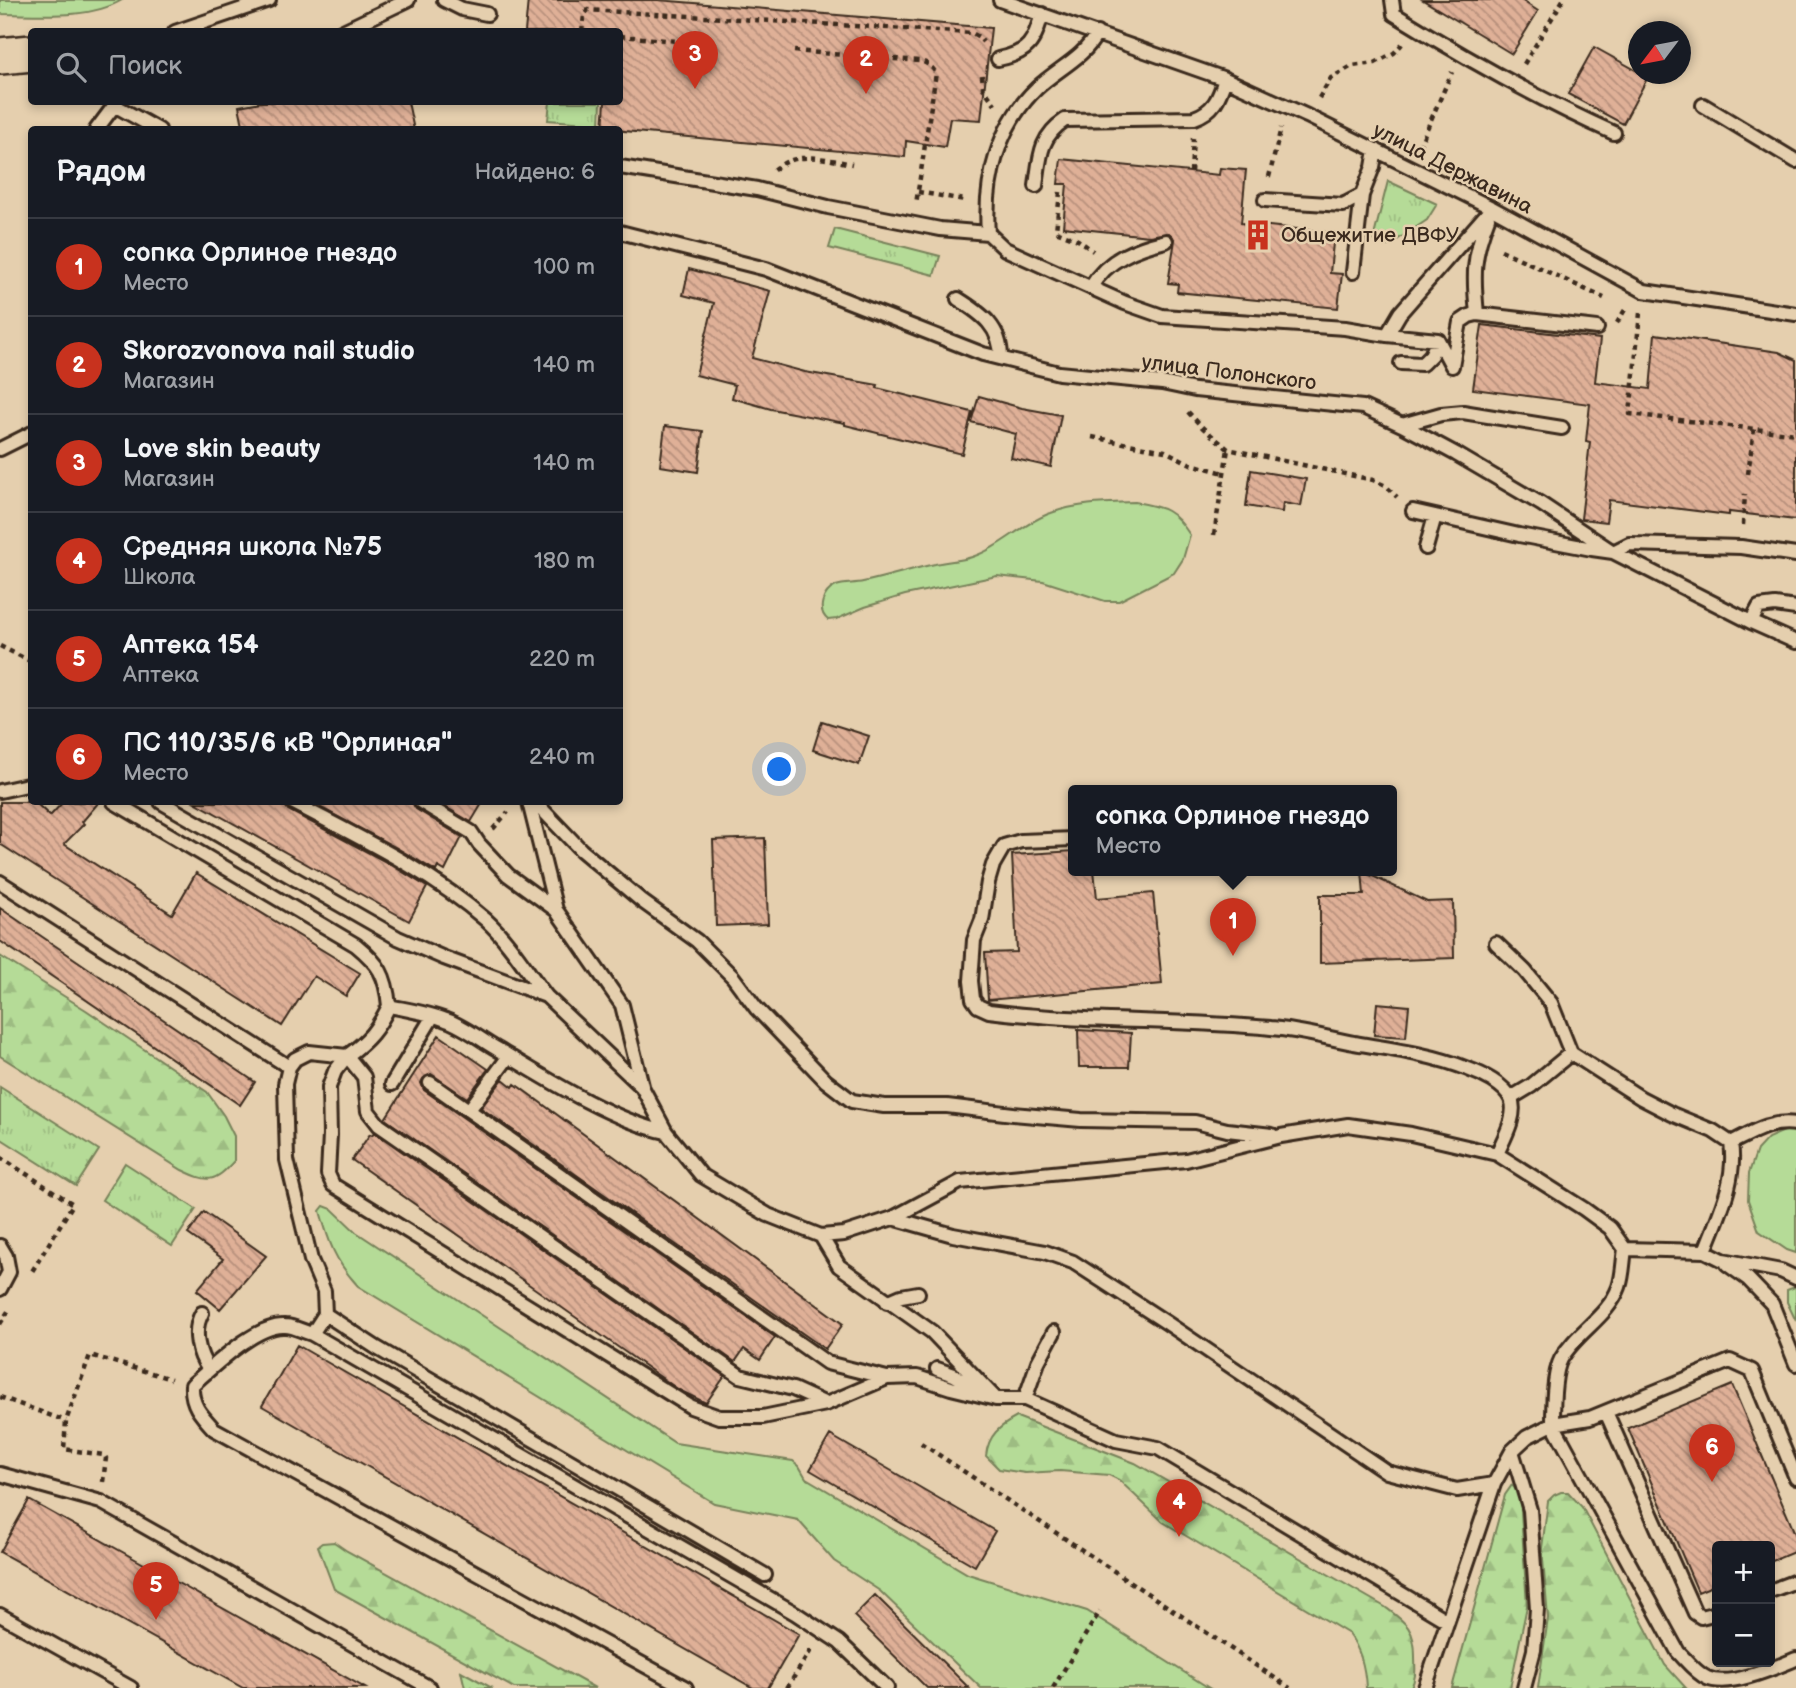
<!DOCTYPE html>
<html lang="ru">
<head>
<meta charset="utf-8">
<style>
  :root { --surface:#171b24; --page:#242831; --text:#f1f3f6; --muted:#9ea1a6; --line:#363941; --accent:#c8321e }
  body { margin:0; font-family:"Balsamiq Sans",sans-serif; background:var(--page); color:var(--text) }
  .controls { position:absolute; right:21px; bottom:21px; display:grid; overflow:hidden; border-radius:7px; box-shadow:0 4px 10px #0003 }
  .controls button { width:63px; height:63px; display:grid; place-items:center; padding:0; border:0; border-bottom:2px solid var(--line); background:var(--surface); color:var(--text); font:35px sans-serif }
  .compass { position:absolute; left:1628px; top:21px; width:63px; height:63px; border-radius:50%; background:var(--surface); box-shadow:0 4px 10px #0003; rotate:238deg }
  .you { position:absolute; left:780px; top:770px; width:24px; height:24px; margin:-18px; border:5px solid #fff; border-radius:50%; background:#1a73e8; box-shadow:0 0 0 10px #1a73e833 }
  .badge { display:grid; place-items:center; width:46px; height:46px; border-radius:50%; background:var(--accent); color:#fff; font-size:23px; font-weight:700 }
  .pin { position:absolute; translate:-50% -58px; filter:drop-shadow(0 2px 4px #0008) }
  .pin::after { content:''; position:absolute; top:37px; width:24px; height:21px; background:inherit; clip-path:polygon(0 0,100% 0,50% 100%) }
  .popup { position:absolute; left:1068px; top:785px; width:329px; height:91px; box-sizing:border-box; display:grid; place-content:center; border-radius:7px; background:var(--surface); filter:drop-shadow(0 2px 5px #0005); font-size:23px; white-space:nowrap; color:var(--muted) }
  .popup b { font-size:26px; color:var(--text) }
  .popup::after { content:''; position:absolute; left:50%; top:100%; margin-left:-14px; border:14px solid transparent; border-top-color:var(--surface) }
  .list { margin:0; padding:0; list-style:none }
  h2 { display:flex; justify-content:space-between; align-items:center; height:91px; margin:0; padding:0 28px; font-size:30px }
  h2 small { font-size:23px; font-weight:400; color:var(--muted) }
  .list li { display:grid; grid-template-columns:46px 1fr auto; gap:21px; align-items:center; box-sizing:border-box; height:98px; padding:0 28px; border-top:2px solid var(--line) }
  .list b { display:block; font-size:26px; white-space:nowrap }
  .list p { margin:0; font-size:23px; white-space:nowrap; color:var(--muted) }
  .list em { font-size:23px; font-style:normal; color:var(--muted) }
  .icon { flex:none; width:38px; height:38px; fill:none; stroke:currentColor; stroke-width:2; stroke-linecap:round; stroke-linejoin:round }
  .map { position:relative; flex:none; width:1796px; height:1688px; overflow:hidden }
  .search { position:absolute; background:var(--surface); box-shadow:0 4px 10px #0003; left:28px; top:28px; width:595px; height:77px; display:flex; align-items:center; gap:18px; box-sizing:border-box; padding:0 24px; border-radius:7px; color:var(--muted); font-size:26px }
  .panel { position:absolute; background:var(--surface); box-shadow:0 4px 10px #0003; left:28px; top:126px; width:595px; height:679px; border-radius:7px }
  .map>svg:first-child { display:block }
</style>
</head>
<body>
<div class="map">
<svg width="1796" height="1688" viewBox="0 0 1796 1688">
  <defs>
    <pattern id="forest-firs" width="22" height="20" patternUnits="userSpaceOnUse" patternTransform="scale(1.75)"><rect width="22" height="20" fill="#b5db97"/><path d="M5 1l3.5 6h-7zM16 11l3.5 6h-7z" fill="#9dbc82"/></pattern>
    <pattern id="park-tufts" width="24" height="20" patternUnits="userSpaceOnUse" patternTransform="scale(1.75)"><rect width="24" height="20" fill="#b5db97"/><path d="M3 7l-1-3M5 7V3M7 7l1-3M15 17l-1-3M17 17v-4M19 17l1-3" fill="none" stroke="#9dbc82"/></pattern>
    <pattern id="building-back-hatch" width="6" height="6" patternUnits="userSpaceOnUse" patternTransform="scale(1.75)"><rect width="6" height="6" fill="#dfb097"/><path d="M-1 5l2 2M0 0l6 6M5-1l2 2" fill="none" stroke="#b68f7b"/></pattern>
  </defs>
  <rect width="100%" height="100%" fill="#e5cfae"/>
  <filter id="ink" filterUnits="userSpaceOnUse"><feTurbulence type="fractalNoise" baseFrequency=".0143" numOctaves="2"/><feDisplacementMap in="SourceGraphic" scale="14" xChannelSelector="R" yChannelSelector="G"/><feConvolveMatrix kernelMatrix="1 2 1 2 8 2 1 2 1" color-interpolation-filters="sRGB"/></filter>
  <g filter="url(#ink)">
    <path fill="#b5db97" stroke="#78825a" stroke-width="2" d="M0,0h122c-33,20 -85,14 -122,14z
      M1135,502c29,5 39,8 55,33l-7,24 -9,14 -55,28h-14l-62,-20 -46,-5 -92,19 -40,12 -28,12 -9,1c-12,-10 -5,-28 8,-34 8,-3 18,-2 27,-4 24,-5 48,-13 72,-18 12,-3 25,-3 37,-7 28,-9 52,-35 79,-44 27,-10 56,-10 84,-11z
      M1796,1126v127l-9,-3 -28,-19 -11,-31 1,-27 8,-23 11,-12z
      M324,1206l8,3 24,23 319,211 118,18 6,5 7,12 162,96 119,37 122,77h-228l-101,-97 -46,-30 -36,-41 -84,-17 -356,-217c-23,-25 -29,-43 -38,-75z
      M1795,1287l1,1v33l-9,-19v-12z"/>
    <path fill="url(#forest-firs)" stroke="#78825a" stroke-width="2" d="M0,956l86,54 121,82 17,24 10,20v25c-20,22 -25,22 -52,9l-182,-114z
      M1017,1417l118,46 250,144c20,15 30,21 30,49 0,12 2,20 -4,32h-45c-1,-20 -5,-38 -17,-54l-186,-112 -44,-42 -10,-5 -49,-4 -35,2 -26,-4 -13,-13c2,-21 14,-30 31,-39z
      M1512,1485l8,10 7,111 -17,82h-58l53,-193z
      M1561,1492h7l14,15 83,158 21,23h-148l10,-70 -6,-70 6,-47 6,-6z
      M334,1542l13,9 248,137h-81l-180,-99 -16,-43 4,-3z"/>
    <path fill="url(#park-tufts)" stroke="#78825a" stroke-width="2" d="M550,102h51l-1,22 -52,-4z
      M1388,181l49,23 -10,16 -39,26 -15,-6z
      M835,229l105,27 -6,19 -105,-27z
      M0,1087l99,63 -23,36 -76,-48z
      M125,1163l71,46 -24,37 -70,-46z
      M461,1671l31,17h-27z"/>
    <path fill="url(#building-back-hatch)" stroke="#3b2a1e" stroke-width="2" d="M528,0h130l333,28 -10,92 -31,-2 -5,29 -39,-6 -1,16 -302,-28 2,-27h15v-70h-95z
      M1423,0h98l17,11 -26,43z
      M1594,47l54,30 -25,47 -55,-30z
      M261,102h147l6,28h-170l-5,-24z
      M1061,159l158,16 1,-7 26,2 -5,53 93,10 -4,40 12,1 -4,34 -161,-16 1,-8 -10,-1 7,-43 -6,-7 -20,3 -86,-9 4,-43h-9z
      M689,269l81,22 -18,67 53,14 73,13 -1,3 95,24 -10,42 -117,-29v-2l-74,-14 -39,-11 3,-13 -39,-10 18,-72 -31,-8z
      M1482,325l118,14 -5,43 55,7 5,-55 124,18 17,8v160l-67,-8v3l-120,-15 -3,22 -25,-3 9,-77 -4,-1 4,-37 -117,-15z
      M979,396l43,12 39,7 -10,52 -40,-9 5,-24 -45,-12z
      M665,426l38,5 -5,41 -38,-6z
      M1251,470l55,9 -5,27 -18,-3 -1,9 -36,-6z
      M822,721l47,15 -10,29 -46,-15z
      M0,802h35l15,14 13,-14h36l-17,20 2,2 -20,20 108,70 24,-41 164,100 -14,23 -32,-20 -32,50 -282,-182z
      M195,802h88l5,8 100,53 39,24 -18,34z
      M310,802h102l4,7 46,28 -17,34 -7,-4 -2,4 -39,-23z
      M437,802h46l-12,20z
      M765,838l3,86 -52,2 -3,-86z
      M1074,851v19h20l3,28 56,-5 9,91 -174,16 -3,-47 32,-1 -5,-97z
      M1362,871l65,31 26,-1 1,57 -134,5v-68h44z
      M0,908l255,174 -15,23 -240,-164z
      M1377,1003l32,3 -3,31 -32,-2z
      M1078,1030l53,3 -2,34h-50z
      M439,1035l49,34 -21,29 -36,-24 -8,5 -2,4 3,7 351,247 -15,23 -16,-11 -9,13 -350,-243z
      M503,1079l10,8 2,-3 328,240 -18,25 -344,-241z
      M374,1132l351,244 -19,27 -27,-13 -327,-230 18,-26 2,1z
      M204,1212l62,44 -46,53 -23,-19 26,-31 -35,-25z
      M297,1345l502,289 -31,54h-15l-491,-282z
      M1732,1385l64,151v15l-26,11v-16h-53v38l-19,8 -70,-164z
      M830,1435l165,96 -20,35 -165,-96z
      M29,1500l115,64 221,124h-122l-243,-136z
      M875,1595l94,93h-42l-73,-72z"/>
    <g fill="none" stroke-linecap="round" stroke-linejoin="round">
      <g stroke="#3b2a1e" stroke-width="18">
        <path id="lane" d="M444,0l18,9 25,5
          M1000,0l225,79 82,37 185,92 152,83 152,23
          M1392,0l2,14c71,44 144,85 220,119
          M175,32l94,-32
          M341,32l67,-32
          M998,59c31,-6 36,-17 44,-45
          M114,105l45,25
          M1703,105l93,56
          M96,130l21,-28
          M620,167l137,22 71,18 112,22 48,4 17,16 120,54 37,13 183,12 42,7 13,-22 92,-105
          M1036,186c4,-28 3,-49 29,-66l129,-2c20,-7 25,-20 31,-39
          M1265,200l78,5 19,-10
          M620,232l146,37 217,85 76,19 103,10 33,7 168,17 39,18 54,29 85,50 72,48 138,70 45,20
          M988,233c-4,-52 10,-108 49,-145 20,-19 47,-30 60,-55
          M1353,272l9,-77 11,-28 3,-17
          M1091,287c16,-28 45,-39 75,-46
          M958,299c24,15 43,28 43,59
          M1477,314c-4,-40 -4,-58 11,-96
          M1387,335l51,5 14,26
          M1401,363l21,1 9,-9 7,-15
          M1452,366l8,-44 9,-6 8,-2 120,14
          M1402,425l39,-11 22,-2 99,16
          M0,449l32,-16
          M1413,511l106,24 73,14 21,3 16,-8 112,3 55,8
          M1426,548l9,-32
          M1751,622l8,-15 16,-2 21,3
          M0,791l32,-7
          M114,802l242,143c23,19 30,30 33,61
          M161,802l237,136 46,20 102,38 96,91 24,45 35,43 67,40 53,21 23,-2 49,-16 67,-36 226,-22 95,-24 67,-11 63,9 86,20
          M292,802c66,35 137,68 194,118 23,21 41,51 60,76
          M421,802l50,30 8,12 29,31 48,35 66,95 20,81
          M529,802l27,108
          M535,802l46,48 62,52 54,39 36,36 23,31 70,73 26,20 32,5h63l66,8 68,6 114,2 32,8 45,5
          M1074,839l-53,2 -17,5 -11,19 -5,17 -6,38 -8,20 -3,41 2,18 5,7 11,5c93,12 188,8 282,17 28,2 56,10 83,15 37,6 80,12 114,26 14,5 37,16 43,30 7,16 -8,41 -14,55l87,55 26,19 15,21
          M0,882l289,185
          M1496,943l29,28 26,32 20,50 70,45 31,16 41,17 18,12c22,-11 40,-23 65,-19
          M430,1083l397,280 60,15 30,-1 34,11 45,11
          M392,1084l41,-68
          M1511,1098l20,-12 40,-33
          M469,1110l40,-54
          M666,1132c-53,-11 -121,-54 -169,-83 -16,-9 -33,-23 -51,-29 -18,-7 -38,-10 -57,-14 -12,24 -20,34 -42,50l17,21 4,34 11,14 361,251 53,13 33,15
          M893,1218l60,17 92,17 28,10 94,61 220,149 70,18 37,-6
          M821,1236l18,30 93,66 64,67h29l91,41 42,8 289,173
          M0,1246l6,10 3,16 -9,17
          M1705,1251c13,-35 32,-70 26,-108
          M1727,1264l21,15 24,25 24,60
          M1796,1278l-15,-7 -58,-11 -18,-9 -80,-2c-2,13 -2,27 -6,38 -11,30 -43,45 -58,72 -8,15 -8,49 -8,65l125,228c8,8 18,21 29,26 22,10 67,-10 89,-19
          M887,1302l14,-6 17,-3
          M202,1313c-10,18 -4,41 7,57
          M325,1314l52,34 388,227
          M312,1334c-8,-2 -18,-8 -27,-8 -29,-2 -72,41 -93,59 -1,20 9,30 22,44l472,259
          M937,1369l17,6 26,15
          M1025,1399l13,-37 16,-30
          M1606,1412l89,201 6,4 16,-4
          M1512,1451l18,59 7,99 -3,41 -10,38
          M0,1474l101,28 329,186
          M1770,1591l26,-10
          M0,1615l131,73
          M887,1688l-48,-46 -44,-29 -483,-279 13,-20 -1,-23 -13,-31 -24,-100 -2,-76 4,-17 6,-8 14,-7 38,4 -12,15 -6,16 1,48 -2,39 5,11 358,222 28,10h44l63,-13 61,-26
          M1425,1688l69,-204 18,-33 15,-14 26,-13 37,-6 140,-57 22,10 44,107"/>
      </g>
      <g stroke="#3b2a1e" stroke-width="40">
        <path id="secondary" d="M0,56l32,-3"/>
      </g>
      <path stroke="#3b2a1e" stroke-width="4.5" stroke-dasharray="5 5" stroke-linecap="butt" d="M582,32l2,-17 4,-5 384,23 7,4 4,5
        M620,36l91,8
        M794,51l126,10c8,2 11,5 16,12l-20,131
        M1524,64l39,-64
        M982,75l1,13 12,16
        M1319,98l12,-20 21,-12 23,-3 19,-10 8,-9
        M1419,147l33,-75
        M774,170c23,-20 51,-11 78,-6
        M1191,172l2,-34
        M1269,177l12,-49
        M918,192l47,8
        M1060,192l-4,39 22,9 15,11
        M1501,250l103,48
        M1640,313l-10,101 166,20
        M1617,323l9,-15
        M1188,412l15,16 25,21 145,31 13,6 11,11
        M1092,437l73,14 26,13 33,9
        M1748,474l6,-45
        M1743,525l2,-31
        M1214,535l14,-86
        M0,646l32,16
        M493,829l15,-17
        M0,1157l73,47 -42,69
        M0,1324l9,-14
        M0,1397l66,24
        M921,1443l369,245
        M103,1482l3,-24 -2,-3 -40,-6 2,-28 24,-66 81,24
        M787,1688l24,-38
        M1053,1688l47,-77"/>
      <use href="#lane" stroke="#e5cfae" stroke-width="12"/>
      <use href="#secondary" stroke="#e5cfae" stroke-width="35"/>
    </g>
  </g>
  <defs>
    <g id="building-bare" transform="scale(2.415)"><path d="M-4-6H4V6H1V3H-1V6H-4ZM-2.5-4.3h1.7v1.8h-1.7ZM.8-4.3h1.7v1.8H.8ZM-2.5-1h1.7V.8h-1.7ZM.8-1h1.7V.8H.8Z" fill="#c8321e" stroke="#e5cfae" stroke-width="2.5" paint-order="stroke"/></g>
  </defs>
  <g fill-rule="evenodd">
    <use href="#building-bare" x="1258" y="235"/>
  </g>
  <g text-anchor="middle" stroke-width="5" stroke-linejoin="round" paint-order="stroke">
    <g font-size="21" fill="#3b2a1e" stroke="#e5cfae">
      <text transform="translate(1453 168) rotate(27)" y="7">улица Державина</text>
      <text transform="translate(1229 372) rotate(7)" y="7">улица Полонского</text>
    </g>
    <g font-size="21" fill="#3b2a1e" stroke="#e5cfae" text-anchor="start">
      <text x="1281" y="242">Общежитие ДВФУ</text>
    </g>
  </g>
</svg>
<div class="controls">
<button>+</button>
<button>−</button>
</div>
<svg class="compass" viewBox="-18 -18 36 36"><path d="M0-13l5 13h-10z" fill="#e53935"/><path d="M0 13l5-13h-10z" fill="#9ea1a6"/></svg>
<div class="you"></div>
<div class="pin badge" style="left:1233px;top:956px">1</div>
<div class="popup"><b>сопка Орлиное гнездо</b>Место</div>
<div class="pin badge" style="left:866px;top:94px">2</div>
<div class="pin badge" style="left:695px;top:89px">3</div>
<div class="pin badge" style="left:1179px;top:1537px">4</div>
<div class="pin badge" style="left:156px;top:1620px">5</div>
<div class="pin badge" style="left:1712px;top:1482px">6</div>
<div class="search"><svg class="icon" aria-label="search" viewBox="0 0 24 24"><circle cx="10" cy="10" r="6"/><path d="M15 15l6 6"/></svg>Поиск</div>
<section class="panel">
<h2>Рядом<small>Найдено: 6</small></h2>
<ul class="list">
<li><span class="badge">1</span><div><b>сопка Орлиное гнездо</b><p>Место</p></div><em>100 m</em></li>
<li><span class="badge">2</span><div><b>Skorozvonova nail studio</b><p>Магазин</p></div><em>140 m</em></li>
<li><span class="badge">3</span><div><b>Love skin beauty</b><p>Магазин</p></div><em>140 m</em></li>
<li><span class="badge">4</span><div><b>Средняя школа №75</b><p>Школа</p></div><em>180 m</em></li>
<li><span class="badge">5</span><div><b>Аптека 154</b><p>Аптека</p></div><em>220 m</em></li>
<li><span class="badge">6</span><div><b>ПС 110/35/6 кВ &quot;Орлиная&quot;</b><p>Место</p></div><em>240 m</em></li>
</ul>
</section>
</div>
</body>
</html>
